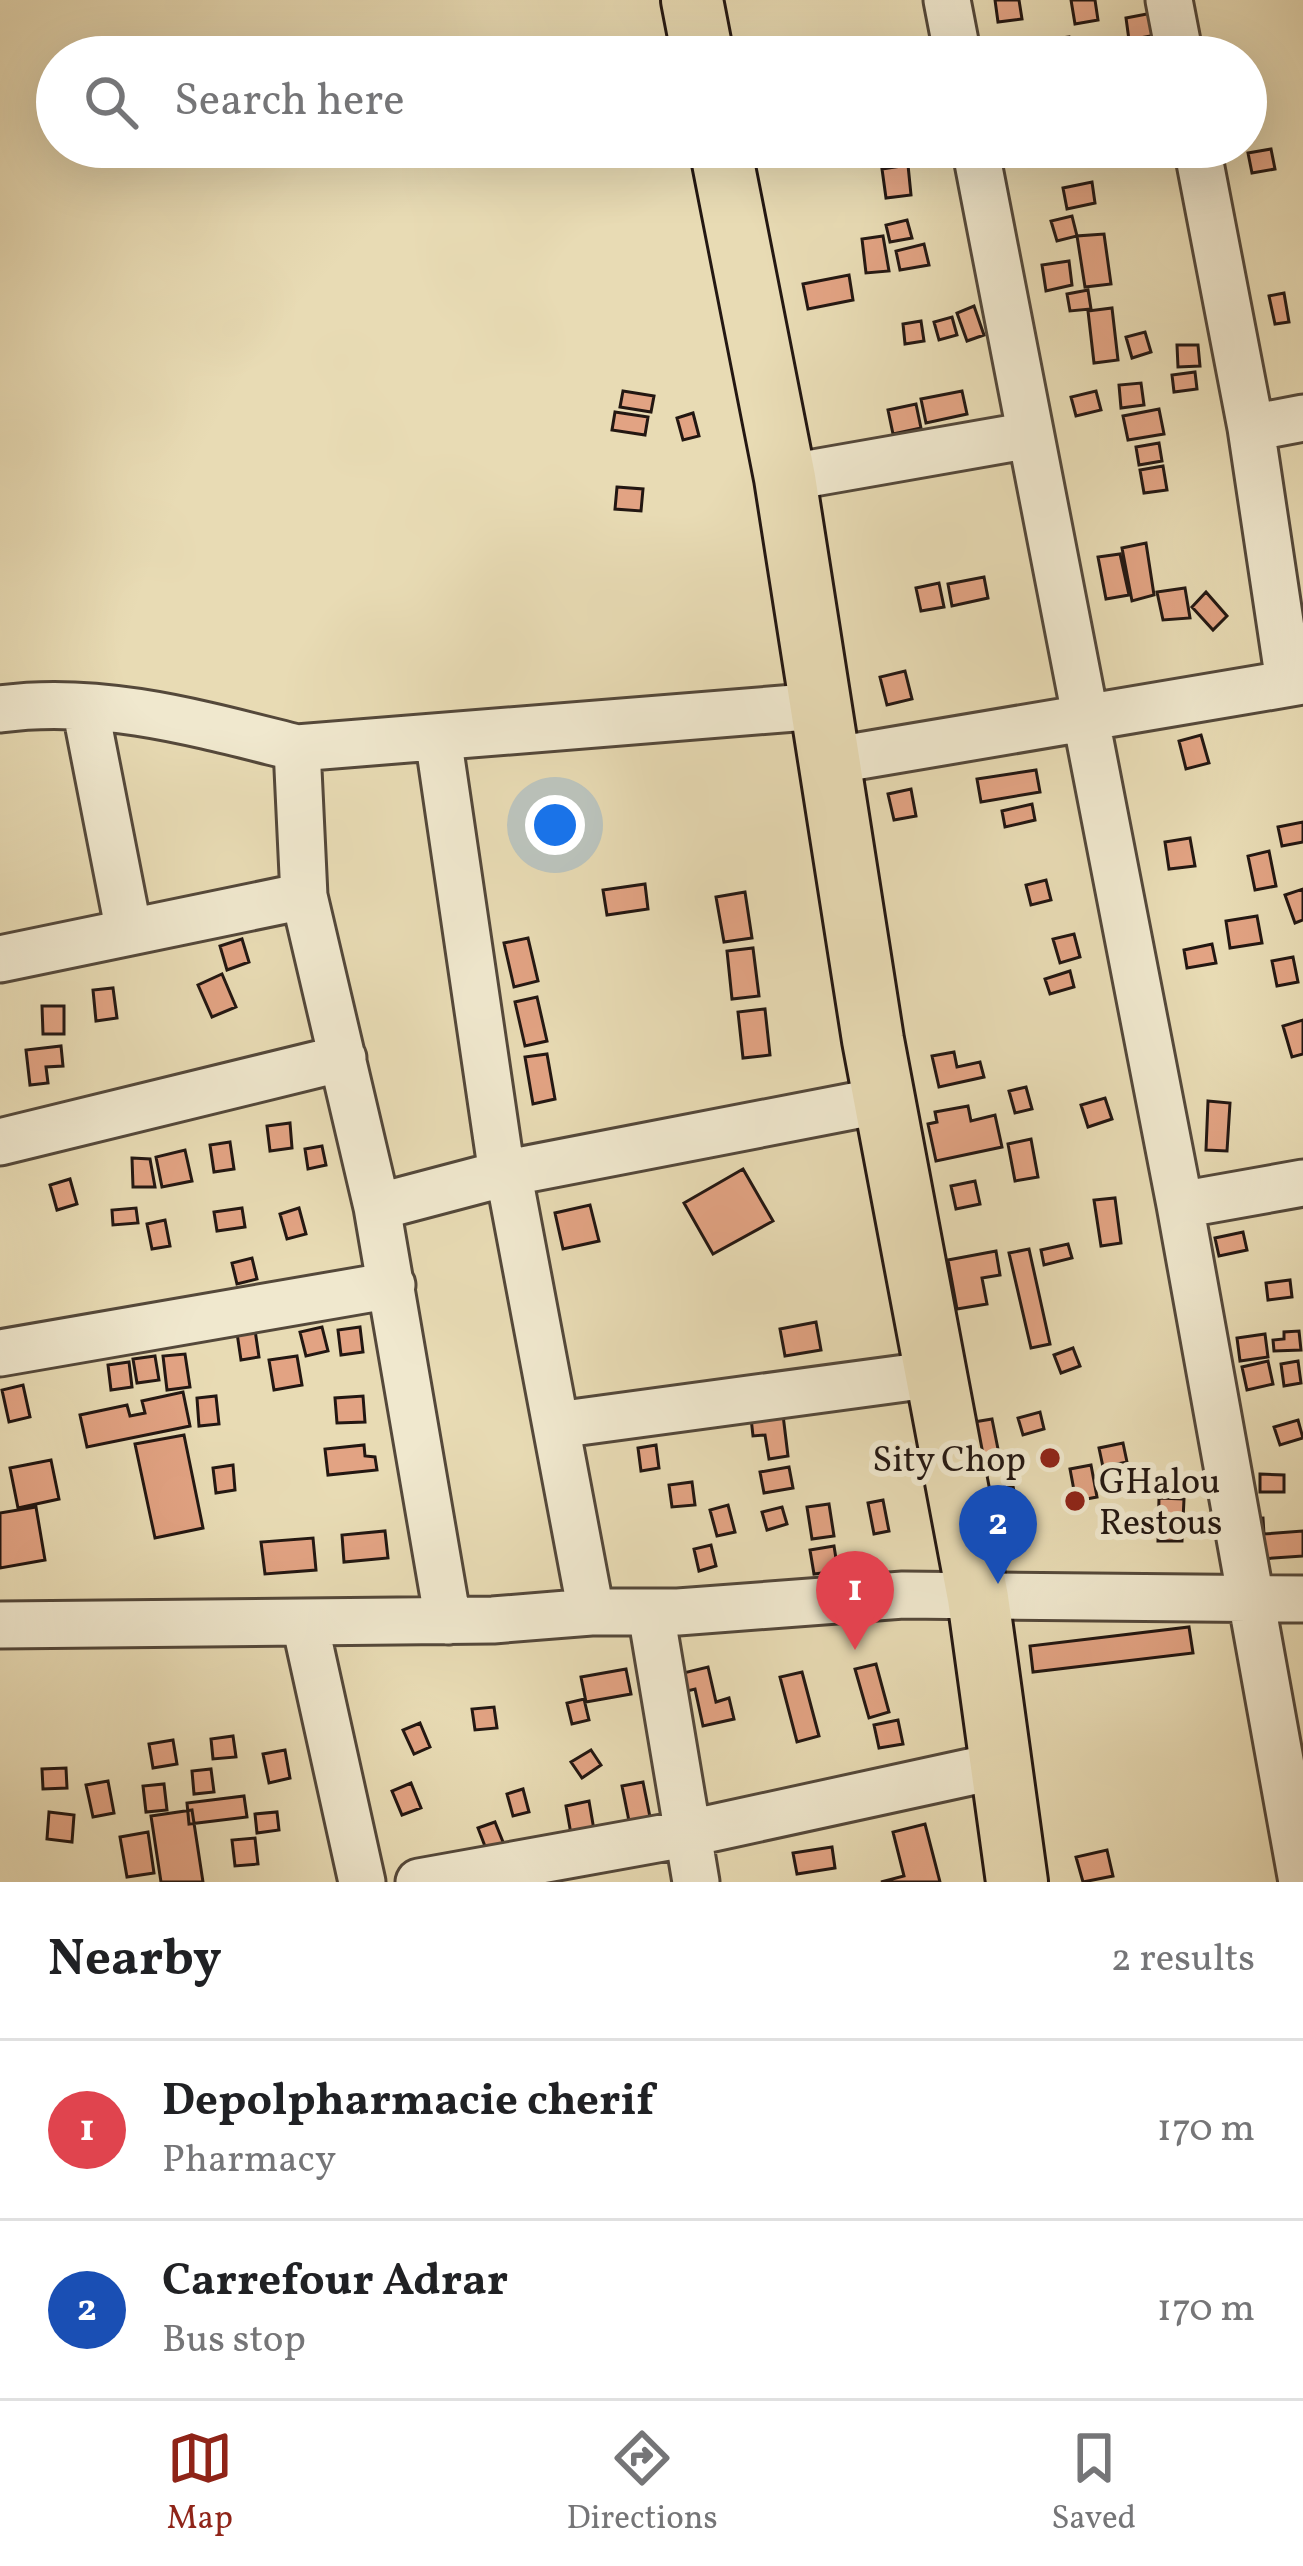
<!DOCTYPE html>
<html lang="en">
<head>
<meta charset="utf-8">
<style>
  :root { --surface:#fff; --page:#f2f2f2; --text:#202124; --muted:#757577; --line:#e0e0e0; --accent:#8f2418 }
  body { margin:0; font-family:Vollkorn,serif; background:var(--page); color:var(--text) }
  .you { position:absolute; left:555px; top:825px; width:42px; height:42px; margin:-30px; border:9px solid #fff; border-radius:50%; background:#1a73e8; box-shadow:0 0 0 18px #1a73e833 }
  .badge { display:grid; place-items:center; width:78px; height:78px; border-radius:50%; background:var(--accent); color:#fff; font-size:39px; font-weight:700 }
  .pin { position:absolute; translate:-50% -99px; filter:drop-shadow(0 3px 6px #0008) }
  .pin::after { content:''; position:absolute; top:63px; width:42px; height:36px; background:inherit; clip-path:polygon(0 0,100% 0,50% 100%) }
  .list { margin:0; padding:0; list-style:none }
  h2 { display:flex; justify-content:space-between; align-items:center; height:156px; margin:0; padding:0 48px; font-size:51px }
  h2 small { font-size:39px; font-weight:400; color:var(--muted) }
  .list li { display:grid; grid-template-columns:78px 1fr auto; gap:36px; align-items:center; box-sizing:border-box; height:180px; padding:0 48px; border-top:3px solid var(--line) }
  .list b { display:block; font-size:45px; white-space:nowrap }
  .list p { margin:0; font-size:39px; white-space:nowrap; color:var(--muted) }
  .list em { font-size:39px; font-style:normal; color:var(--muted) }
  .icon { flex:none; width:66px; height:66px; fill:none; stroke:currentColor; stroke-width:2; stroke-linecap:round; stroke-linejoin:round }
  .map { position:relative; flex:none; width:1303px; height:1882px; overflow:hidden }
  .search { position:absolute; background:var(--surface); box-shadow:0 12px 48px #0002; left:36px; right:36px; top:36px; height:132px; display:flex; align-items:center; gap:30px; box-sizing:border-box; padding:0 42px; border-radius:66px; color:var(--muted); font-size:45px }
  .sheet { height:516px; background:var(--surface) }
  nav { display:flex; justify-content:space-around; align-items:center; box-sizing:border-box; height:168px; border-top:3px solid var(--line); background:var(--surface); font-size:33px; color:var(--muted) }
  nav a { display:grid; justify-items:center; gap:6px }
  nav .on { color:var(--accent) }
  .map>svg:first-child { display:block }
</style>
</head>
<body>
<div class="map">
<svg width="1303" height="1882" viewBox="0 0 1303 1882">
  <rect width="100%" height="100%" fill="#e8dbb4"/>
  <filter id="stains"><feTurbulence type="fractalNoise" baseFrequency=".00167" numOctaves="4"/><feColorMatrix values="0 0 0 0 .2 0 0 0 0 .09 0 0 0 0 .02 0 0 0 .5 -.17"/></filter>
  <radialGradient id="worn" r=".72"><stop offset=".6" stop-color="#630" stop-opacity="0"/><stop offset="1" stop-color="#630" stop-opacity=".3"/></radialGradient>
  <path fill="#e2a383" stroke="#231712" stroke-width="3" d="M995,0h24l3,19 -24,3z
    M1071,0h24l3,20 -23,4z
    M1152,13l4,22 -27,5 -3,-22z
    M1069,37l3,20h-22l-3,-17z
    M1271,149l4,20 -23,4 -4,-20z
    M908,165l3,30 -25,3 -4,-29z
    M1092,182l3,21 -28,6 -4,-21z
    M1072,216l5,20 -20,5 -6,-20z
    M907,220l5,18 -22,4 -4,-17z
    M1104,234l7,50 -26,3 -8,-51z
    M883,236l6,35 -23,2 -4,-34z
    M924,244l5,21 -29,5 -4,-19z
    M1069,261l3,24 -26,6 -4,-26z
    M849,275l4,25 -45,9 -5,-25z
    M1088,290l3,19 -21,2 -3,-17z
    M1284,293l5,29 -14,2 -6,-28z
    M974,306l10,29 -17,6 -10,-28z
    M1112,308l6,52 -24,3 -6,-52z
    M952,317l5,18 -18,5 -5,-18z
    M921,321l3,20 -19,3 -2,-20z
    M1145,332l6,20 -19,6 -6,-21z
    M1177,345h21l2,21 -22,1z
    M1195,372l2,17 -23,3 -2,-17z
    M1141,383l3,22 -23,3 -2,-23z
    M623,391l31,5 -3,16 -31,-5z
    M962,391l5,23 -41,9 -5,-24z
    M1096,391l5,19 -25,6 -5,-19z
    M916,404l5,24 -28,6 -5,-24z
    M1159,409l5,25 -36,6 -5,-24z
    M615,412l33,5 -3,18 -33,-5z
    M693,413l6,23 -16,4 -6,-22z
    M1159,443l3,18 -23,4 -3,-18z
    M1163,466l4,24 -23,3 -4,-23z
    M617,487l26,2 -2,22 -26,-2z
    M1146,543l8,52 -22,6 -10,-53z
    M1120,554l9,41 -23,4 -8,-42z
    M984,577l4,21 -36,8 -4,-22z
    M939,583l5,24 -23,4 -5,-23z
    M1185,588l5,30 -27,2 -6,-28z
    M1206,592l21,24 -14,14 -21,-23z
    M905,671l7,28 -25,6 -7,-28z
    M1201,735l8,28 -23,6 -7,-28z
    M1036,770l4,22 -59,10 -4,-23z
    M911,789l5,27 -22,4 -6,-26z
    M1032,804l3,16 -30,7 -3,-16z
    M1303,822v20l-21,4 -4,-19z
    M1190,838l5,28 -26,3 -4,-27z
    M1269,851l7,35 -21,4 -7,-34z
    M1046,880l5,20 -20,5 -5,-20z
    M645,884l3,25 -41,6 -4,-25z
    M1303,889v31l-8,3 -10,-28z
    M745,892l7,46 -28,4 -8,-45z
    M1257,916l5,27 -32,5 -4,-27z
    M1074,934l6,23 -20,6 -7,-24z
    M528,938l10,43 -24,6 -10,-44z
    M242,939l7,23 -22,8 -7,-24z
    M1212,944l4,19 -29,5 -3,-18z
    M753,948l6,48 -27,3 -5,-48z
    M1293,957l5,25 -21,4 -5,-25z
    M1070,971l4,16 -24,7 -5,-15z
    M222,974l14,33 -24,10 -14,-32z
    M113,988l4,30 -21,3 -3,-31z
    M537,997l10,44 -22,5 -10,-44z
    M42,1006h22v28h-21z
    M765,1009l5,46 -27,3 -5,-46z
    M1303,1020v34l-11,3 -9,-31z
    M61,1046l2,20 -17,1 2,16 -18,2 -4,-35z
    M954,1052l3,15 23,-5 4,15 -45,10 -7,-31z
    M547,1054l8,45 -22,5 -8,-47z
    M1026,1087l6,22 -17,4 -6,-22z
    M1105,1098l7,21 -24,8 -7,-22z
    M1208,1101l22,2 -3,48 -21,-1z
    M968,1106l3,15 24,-6 7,32 -66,14 -8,-37 9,-2 -2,-10z
    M290,1123l2,25 -22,3 -3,-25z
    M1031,1139l7,38 -23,4 -7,-37z
    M230,1142l4,27 -20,3 -4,-27z
    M322,1146l4,19 -18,4 -3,-20z
    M185,1150l7,31 -30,6 -6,-30z
    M132,1158l18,1 5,28h-22z
    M743,1169l30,52 -60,33 -29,-51z
    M70,1179l7,25 -20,6 -7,-25z
    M975,1181l5,23 -24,5 -5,-23z
    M1115,1198l6,45 -20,3 -7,-46z
    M590,1205l9,36 -36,8 -8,-36z
    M136,1208l2,15 -25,2 -1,-15z
    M242,1208l3,19 -28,4 -3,-19z
    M299,1208l7,26 -19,5 -7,-25z
    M165,1220l5,26 -18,3 -5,-25z
    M1243,1232l4,18 -28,6 -4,-18z
    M1068,1244l4,14 -28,7 -3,-15z
    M1029,1249l21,95 -19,4 -22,-95z
    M996,1251l4,24 -18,3 5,26 -30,5 -9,-49z
    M252,1258l5,21 -20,5 -5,-21z
    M1290,1280l2,17 -24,3 -2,-17z
    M816,1322l5,28 -36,6 -5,-27z
    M322,1327l6,24 -22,5 -6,-24z
    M360,1327l3,25 -22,3 -3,-25z
    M255,1330l4,27 -18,3 -4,-27z
    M1299,1331l2,19 -27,1 -1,-11 11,-1v-7z
    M1265,1334l3,23 -28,4 -3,-23z
    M1073,1348l7,18 -19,7 -7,-18z
    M185,1354l5,33 -23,3 -4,-34z
    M155,1356l4,24 -22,3 -4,-24z
    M297,1356l5,29 -28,5 -5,-30z
    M1268,1361l5,23 -26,6 -5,-23z
    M1298,1361l3,22 -17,3 -3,-22z
    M129,1362l3,25 -21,3 -3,-25z
    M23,1385l7,32 -21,5 -7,-32z
    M183,1392l7,34 -103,21 -7,-32 47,-10 3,11 15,-3 -3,-12z
    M216,1396l3,28 -20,2 -2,-28z
    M363,1396l2,26 -28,1 -2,-25z
    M1040,1412l4,17 -21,6 -5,-17z
    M783,1415l5,41 -19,3 -4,-24 -12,1 -2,-18z
    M992,1419l9,45 -18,4 -9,-46z
    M1298,1420l5,18 -23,7 -6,-18z
    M184,1435l19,93 -48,10 -20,-94z
    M1123,1443l4,19 -24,5 -4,-19z
    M364,1445l1,11 10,1 2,13 -49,5 -3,-26z
    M656,1445l3,23 -18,3 -3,-23z
    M51,1460l8,39 -41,9 -8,-40z
    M233,1465l2,25 -19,3 -3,-25z
    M1091,1465l6,32 -21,4 -6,-32z
    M789,1467l4,21 -29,5 -4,-21z
    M1133,1467l1,7 10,-2 4,14 -38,10 -6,-22z
    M1260,1474l24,1v17h-24z
    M692,1482l3,23 -23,2 -3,-22z
    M1013,1486l5,27 -21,3 -4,-27z
    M1159,1498l25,1 -2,42h-24z
    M883,1500l6,31 -15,3 -6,-31z
    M829,1504l5,32 -22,3 -5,-32z
    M728,1505l7,27 -18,4 -7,-26z
    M36,1507l9,53 -45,8v-55z
    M782,1507l5,17 -20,6 -5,-18z
    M1263,1518l1,16 39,-3v25l-57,4 -4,-41z
    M385,1531l3,27 -44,4 -2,-27z
    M313,1538l3,32 -51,4 -4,-32z
    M711,1545l5,21 -17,5 -5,-22z
    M834,1546l4,25 -24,3 -4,-24z
    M1189,1627l4,26 -160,19 -3,-26z
    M876,1664l13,48 -20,6 -14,-49z
    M708,1667l8,35 13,-4 5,21 -31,7 -8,-37 -16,4 -4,-18z
    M626,1669l5,25 -45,8 -5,-25z
    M802,1672l17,64 -22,6 -17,-65z
    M584,1699l5,21 -17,4 -5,-21z
    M494,1707l3,21 -22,2 -3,-21z
    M898,1720l5,24 -24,4 -5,-23z
    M420,1723l10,24 -16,7 -11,-24z
    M233,1736l3,21 -23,2 -2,-20z
    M173,1740l4,24 -24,4 -4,-24z
    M285,1750l5,28 -21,5 -6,-29z
    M591,1750l10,15 -19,13 -11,-16z
    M66,1768l1,20 -24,1 -1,-20z
    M211,1769l3,23 -20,2 -2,-23z
    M108,1781l6,32 -21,4 -7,-32z
    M643,1782l8,40 -21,4 -8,-40z
    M411,1783l10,25 -19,7 -10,-24z
    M164,1784l3,26 -21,2 -3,-26z
    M523,1789l6,23 -16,4 -6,-22z
    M244,1796l3,21 -58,7 -2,-21z
    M589,1801l5,29 -23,4 -5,-28z
    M192,1810l11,72h-42l-10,-66z
    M49,1812l25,3 -2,27 -25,-3z
    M277,1812l2,18 -22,3 -2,-19z
    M495,1822l10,25 -17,7 -10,-26z
    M925,1824l15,58h-59l23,-6 -11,-44z
    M148,1832l6,41 -27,4 -7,-40z
    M255,1838l3,26 -23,2 -3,-26z
    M832,1847l3,21 -38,6 -4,-21z
    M1107,1850l6,26 -30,6 -7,-25z"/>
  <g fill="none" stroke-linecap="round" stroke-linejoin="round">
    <g stroke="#54483a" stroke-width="51">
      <path id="minor" d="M947,0l11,57
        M1169,0l11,57
        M975,147l205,1058 122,677
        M1197,147l54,281 38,254
        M1251,428l52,-10
        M785,478l245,-43
        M85,707l44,225
        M0,709c100,-14 201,15 297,39
        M438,737l64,437 382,-74
        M830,761l473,-80
        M0,959l304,-63
        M0,1142l343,-84
        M1180,1205l123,-22
        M377,1207l125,-33 9,13 80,425
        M0,1353l392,-68
        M557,1425l378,-51
        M651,1613l45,269
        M448,1621l-71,-414 -73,-311 -7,-148 523,-42
        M305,1624l57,258
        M0,1625l493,-5 98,-8h87l225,-17 400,4
        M419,1882l271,-49 312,-68"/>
    </g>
    <g stroke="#231712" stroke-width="66">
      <path id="major" d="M692,0l11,57
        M720,147l65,331 88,562 105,558 39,284"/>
    </g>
    <use href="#minor" stroke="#f0e8ce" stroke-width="45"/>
    <use href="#major" stroke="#e8dbb4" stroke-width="60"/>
  </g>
  <g fill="#8f2418" stroke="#f0e8ce" stroke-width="4.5">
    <circle cx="1050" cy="1458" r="12"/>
    <circle cx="1075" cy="1501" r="12"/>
  </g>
  <g text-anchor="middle" stroke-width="12" stroke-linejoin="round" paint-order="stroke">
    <g font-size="36" fill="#231712" stroke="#f0e8ce" text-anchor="end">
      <text x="1026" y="1471">Sity Chop</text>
      <text x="1099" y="1493" text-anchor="start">GHalou<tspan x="1099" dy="41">Restous</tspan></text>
    </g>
  </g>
  <rect width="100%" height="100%" filter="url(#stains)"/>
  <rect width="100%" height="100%" fill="url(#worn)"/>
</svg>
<div class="you"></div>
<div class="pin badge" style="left:855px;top:1650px;background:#e0444e">1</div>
<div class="pin badge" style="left:998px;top:1584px;background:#1a4fb4">2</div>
<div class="search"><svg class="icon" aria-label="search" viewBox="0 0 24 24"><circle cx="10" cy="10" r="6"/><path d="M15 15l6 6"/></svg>Search here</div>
</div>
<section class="sheet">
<h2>Nearby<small>2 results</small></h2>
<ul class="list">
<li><span class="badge" style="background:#e0444e">1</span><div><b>Depolpharmacie cherif</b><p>Pharmacy</p></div><em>170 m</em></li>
<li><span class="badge" style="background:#1a4fb4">2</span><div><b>Carrefour Adrar</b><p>Bus stop</p></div><em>170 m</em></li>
</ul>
</section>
<nav>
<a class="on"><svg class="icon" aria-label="map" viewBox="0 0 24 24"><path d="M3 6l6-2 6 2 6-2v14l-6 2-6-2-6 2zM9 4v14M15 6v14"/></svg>Map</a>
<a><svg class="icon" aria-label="directions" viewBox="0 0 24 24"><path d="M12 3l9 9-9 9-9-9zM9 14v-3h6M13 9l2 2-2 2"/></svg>Directions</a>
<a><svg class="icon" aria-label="saved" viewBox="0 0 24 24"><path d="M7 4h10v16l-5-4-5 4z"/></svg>Saved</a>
</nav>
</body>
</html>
